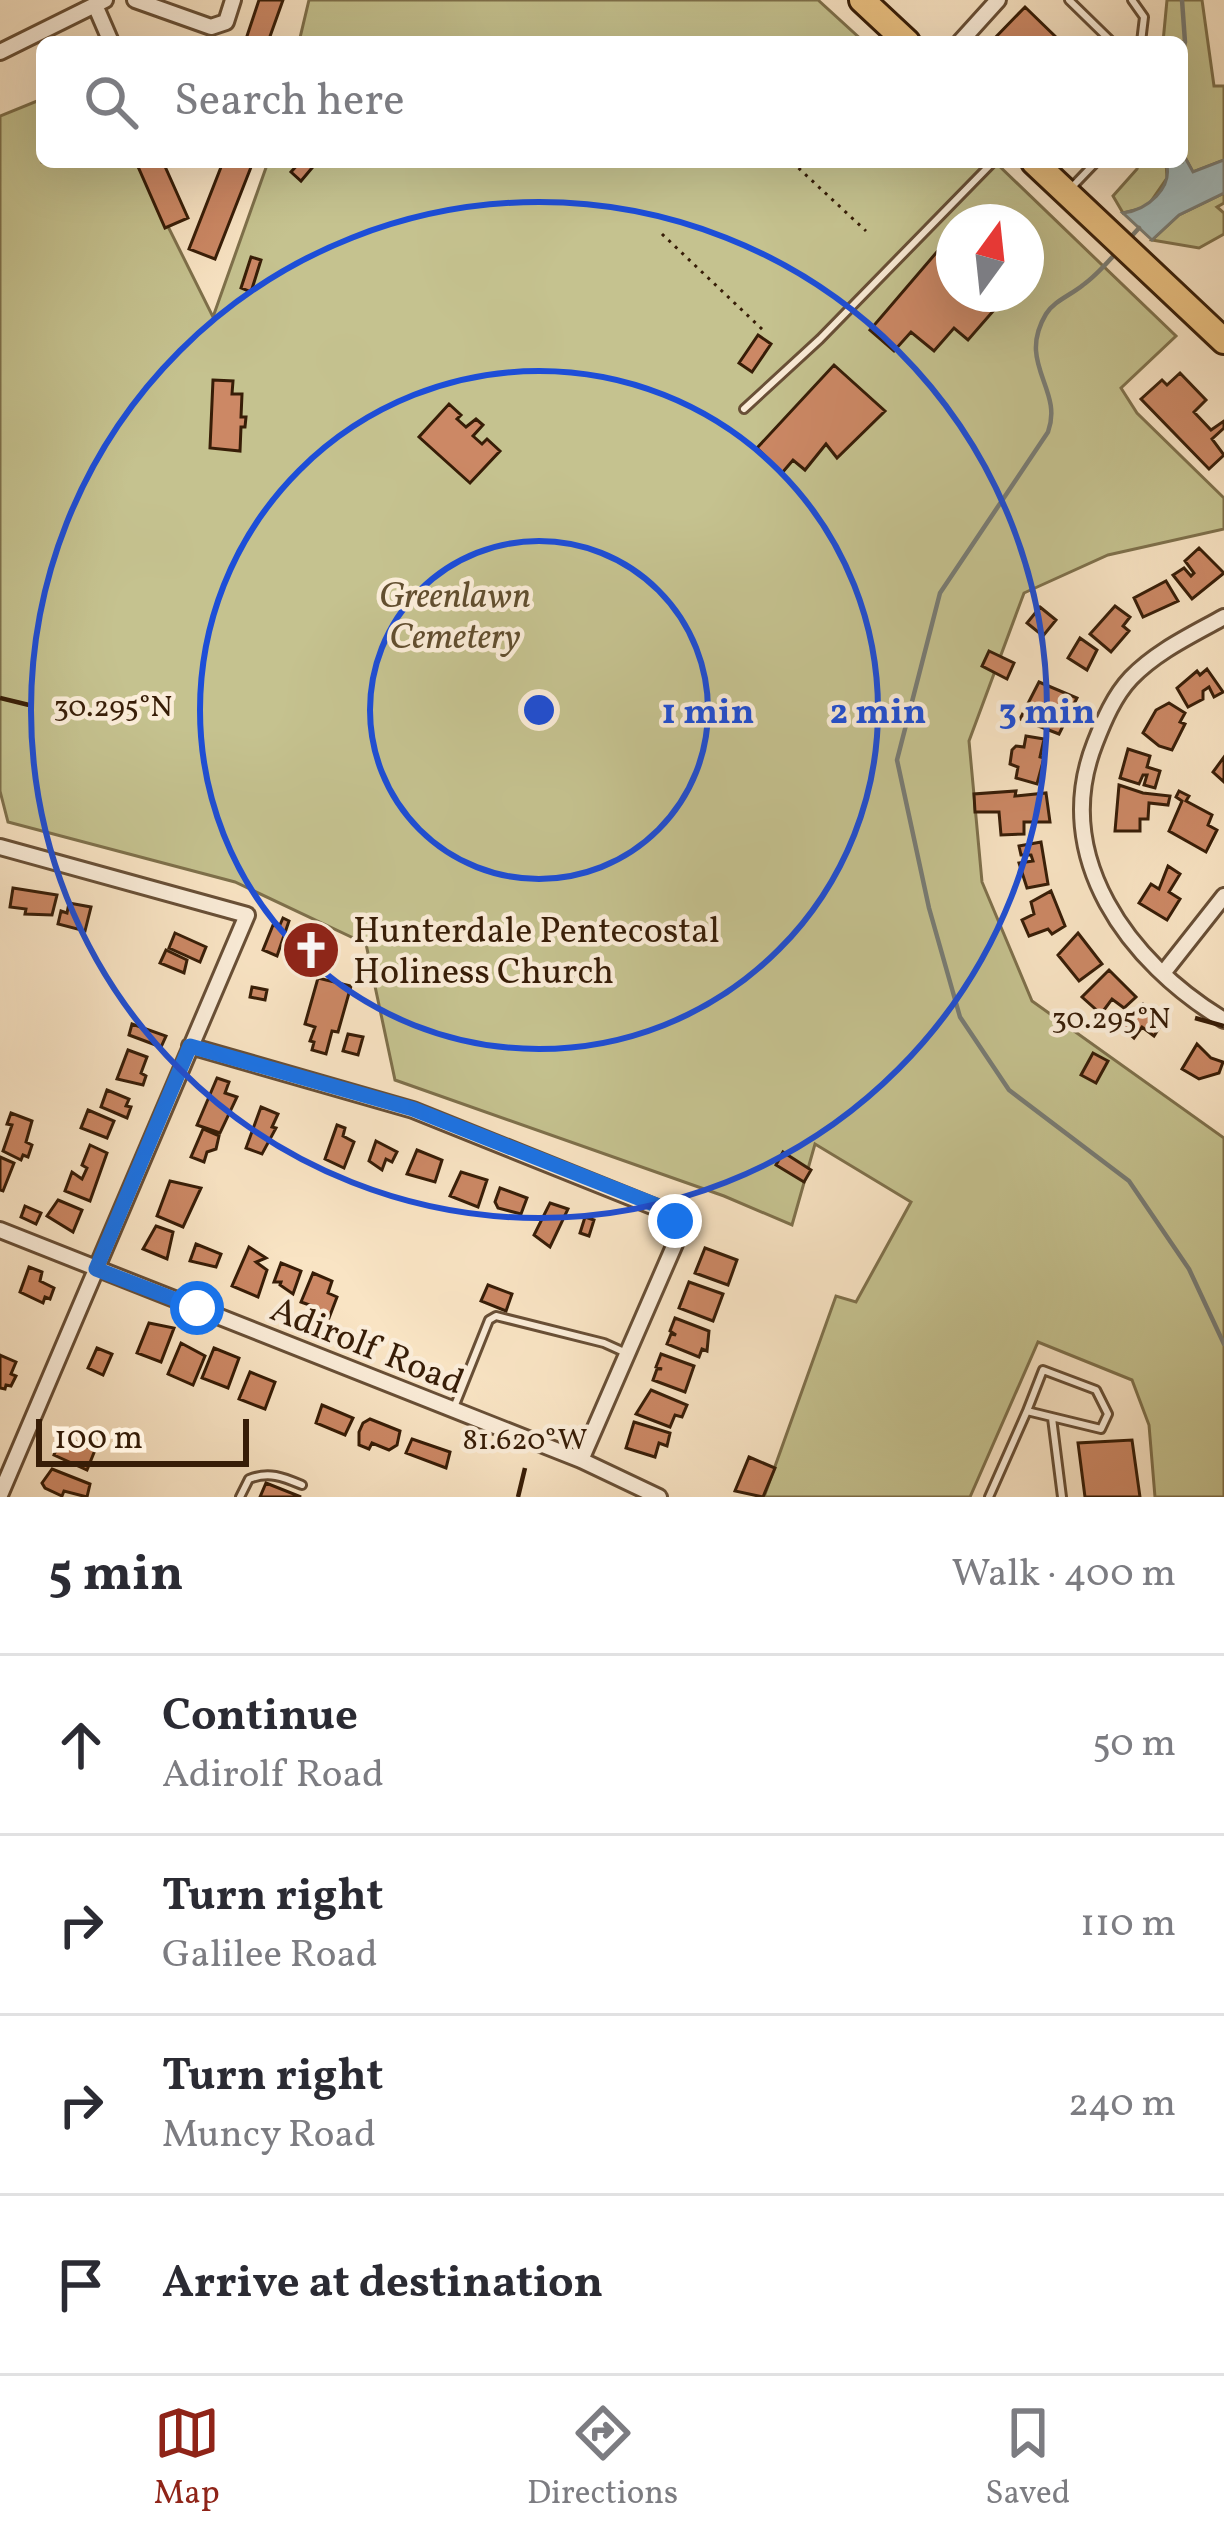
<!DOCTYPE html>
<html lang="en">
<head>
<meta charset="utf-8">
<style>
  :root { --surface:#fff; --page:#f2f2f3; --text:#2b2b33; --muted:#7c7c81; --line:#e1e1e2; --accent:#8f2418 }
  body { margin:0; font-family:Vollkorn,serif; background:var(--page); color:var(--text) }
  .compass { position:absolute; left:936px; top:204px; width:108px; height:108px; border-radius:50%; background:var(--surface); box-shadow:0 12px 48px #0002; rotate:15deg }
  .scale { position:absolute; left:36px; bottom:30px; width:213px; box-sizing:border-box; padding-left:12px; border:6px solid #371d07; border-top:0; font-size:33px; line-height:42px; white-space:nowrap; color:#371d07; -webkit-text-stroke:9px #fbedd9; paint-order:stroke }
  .stop { position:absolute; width:36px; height:36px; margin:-27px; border:9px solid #1a73e8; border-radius:50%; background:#fff }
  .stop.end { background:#1a73e8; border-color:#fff; box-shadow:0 3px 12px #0008 }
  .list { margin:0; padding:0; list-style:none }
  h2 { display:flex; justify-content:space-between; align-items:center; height:156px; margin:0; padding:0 48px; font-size:51px }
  h2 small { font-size:39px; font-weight:400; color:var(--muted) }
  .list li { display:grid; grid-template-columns:78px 1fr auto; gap:36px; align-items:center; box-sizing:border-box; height:180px; padding:0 48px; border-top:3px solid var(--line) }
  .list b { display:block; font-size:45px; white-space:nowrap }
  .list p { margin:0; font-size:39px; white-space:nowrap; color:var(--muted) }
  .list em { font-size:39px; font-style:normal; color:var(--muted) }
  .icon { flex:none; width:66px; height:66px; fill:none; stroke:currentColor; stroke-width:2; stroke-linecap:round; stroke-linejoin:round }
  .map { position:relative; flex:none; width:1224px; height:1497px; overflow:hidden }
  .search { position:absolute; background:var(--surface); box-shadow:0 12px 48px #0002; left:36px; right:36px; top:36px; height:132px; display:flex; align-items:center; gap:30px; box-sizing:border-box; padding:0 42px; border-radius:18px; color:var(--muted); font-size:45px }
  .sheet { height:876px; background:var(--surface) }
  nav { display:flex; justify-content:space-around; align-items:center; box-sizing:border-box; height:168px; border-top:3px solid var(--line); background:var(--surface); font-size:33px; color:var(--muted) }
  nav a { display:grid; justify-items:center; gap:6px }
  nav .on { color:var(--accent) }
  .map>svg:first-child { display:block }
</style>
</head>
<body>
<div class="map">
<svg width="1224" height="1497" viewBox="0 0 1224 1497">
  <rect width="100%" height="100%" fill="#f9e4c4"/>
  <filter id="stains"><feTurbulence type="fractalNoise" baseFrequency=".00167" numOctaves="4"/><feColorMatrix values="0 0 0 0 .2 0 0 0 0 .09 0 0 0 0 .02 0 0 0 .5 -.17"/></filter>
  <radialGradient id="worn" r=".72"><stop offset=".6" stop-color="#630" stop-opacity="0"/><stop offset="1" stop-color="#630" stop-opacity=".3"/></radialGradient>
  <path fill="#c5c28f" stroke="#7e704b" stroke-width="3" fill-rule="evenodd" d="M309,0h509l46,42h-565z
    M1167,0h35l12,86h10v74l-31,12 -11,-20v-110h-19z
    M42,99v63h94l77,155 55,-155h727l181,174 -55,52 16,25 87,85v31l-116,26 -84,38 -55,148 13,141 50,119 192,137v359h-69l-6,-72 -17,-45 -94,-38 -68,155h-206l72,-201 20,6 55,-100 -96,-58 -23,81 -68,-29 -329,-116 -29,-136 -131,-62 -227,-60 -8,-31v-675zM954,222h72v72h-72z
    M1139,162h27l1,16 -20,29 -24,6 -10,-17 24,-27z
    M1224,193v10l-7,4 7,6v21l-25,14 -47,-8 27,-25z"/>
  <path fill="#a3bcbf" stroke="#787c75" stroke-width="3" d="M1182,152l11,20 31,-12v33l-45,22 -27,25 -29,-27c24,-3 51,-25 43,-51h16z"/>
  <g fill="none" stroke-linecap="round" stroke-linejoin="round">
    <path stroke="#787c75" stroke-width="4.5" d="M1182,0l3,42 -3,13
      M1129,239l10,-11
      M1117,252c-11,12 -21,24 -34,33 -12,10 -29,16 -37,29 -30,50 18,75 2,118l-108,161 -43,167 32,148 31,109 49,73 120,91 60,88 35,75"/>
  </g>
  <path fill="#cc8865" stroke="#371d07" stroke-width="3" d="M259,0h24l-15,42h-23z
    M1025,7l35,34 -1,1h-68z
    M136,162h27l25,56 -23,10z
    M223,162h30l-38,97 -26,-10z
    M300,162h17l-16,19 -10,-9z
    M954,232v62h54l-40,46 -14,-12 -20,23 -23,-19 -17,19 -24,-21z
    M251,257l10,3 -10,32 -10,-4z
    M758,335l13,9 -19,28 -13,-9z
    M834,365l51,46 -48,47 -11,-14 -21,26 -12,-10 -11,13 -25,-25z
    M1180,373l26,27 -12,12 17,18 13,-9v7l-12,11 12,16 -15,14 -68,-70 21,-19 5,5z
    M213,380l20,1 -1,13h10l-1,23h5l-1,10h-4l-1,24 -30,-3z
    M449,404l12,11 -4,4 9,8 10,-8 7,6 -10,11 9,8 5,-5 13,12 -30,32 -51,-46z
    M1199,548l25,25 -32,26 -19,-24 11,-7 7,8 3,-3 -9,-12z
    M1166,581l12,20 -35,16 -9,-19z
    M1115,606l15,11 -7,9 6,5 -18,21 -21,-18z
    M1040,607l16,13 -13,16 -16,-13z
    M1080,638l17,12 -10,20 -19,-12z
    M989,651l25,12 -7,16 -25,-13z
    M1207,669l16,23 -9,5 -5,-10 -6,4v8l-15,8 -11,-19 20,-17 3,4z
    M1039,682l38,16 -18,36 -39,-15z
    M1169,703l16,10 -5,9 5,2 -13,26 -13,-4 -16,-13 13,-23z
    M1026,736l18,3 -4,18 4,1 -7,26 -21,-6 2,-11 -8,-3 2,-14 4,-4 8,1z
    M1128,749l22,7 -3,11 13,4 -5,17 -11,-3 3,-10h-4l-4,9 -19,-6z
    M1224,757v25l-11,-10z
    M1119,785l24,8 27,3 -2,9 -19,-2 -1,16h-8v12h-25z
    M1016,791l-1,5 31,-3 4,29h-26v12l-23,1 -2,-23h-24l-1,-18z
    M1179,791l10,5 -3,5 26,14 -4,10 9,5 -11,22 -37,-21 13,-30 -6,-4z
    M1041,842l7,42 -21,4 -8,-25 14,-2 -2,-6h-10l-2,-9z
    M1168,866l12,8 -11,18 11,7 -13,21 -28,-17 12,-19 8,5z
    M13,888l44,7 -5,20 -27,-1 1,-5 -16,-2z
    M1051,891l14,35 -13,8 -4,-5 -19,7 -7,-16 12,-6 -3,-12z
    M69,903l22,4 -6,24 -27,-7 3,-13 6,2z
    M283,918l6,3 -12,35 -14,-6 10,-25 6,2z
    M175,933l31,14 -6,15 -31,-14z
    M1078,933l24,31 -23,17 -21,-26z
    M166,950l21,10 -3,13 -24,-10z
    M1109,970l27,27 -12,11 -12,-9 -11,15 -19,-17z
    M318,978l33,8 -13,46 -6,-1 -6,23 -14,-4 2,-8 -4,-1 5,-14 -10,-3z
    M252,987l15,3 -2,10 -15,-3z
    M1143,1004l21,16 -10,16 -12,-9 -8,11 -12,-11z
    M132,1024l34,12 -5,11 -32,-12z
    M348,1034l15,3 -5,18 -15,-4z
    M1197,1044l14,14 12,4 -4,11 -20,6 -17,-10z
    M128,1050l19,7 -6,16 5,3 -3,9 -26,-6z
    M1093,1053l15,8 -12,22 -15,-8z
    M217,1078l12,4 -4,11 12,4 -17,36 -23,-8z
    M107,1090l22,9 -3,7 5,1 -4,11 -26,-11z
    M261,1107l17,7 -6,13 4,1 -14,26 -16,-6z
    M88,1110l26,11 -7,17 -26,-10z
    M11,1113l21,8 -6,21 6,3 -4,12 -5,-2 -2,5 -18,-9 9,-26 -5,-1z
    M337,1125l8,3 -2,8 11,6 -10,26 -19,-9z
    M203,1129l16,7 -3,13 -9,3 -3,10 -13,-5z
    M376,1141l21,11 -5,10 -6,-3 -4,11 -13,-9z
    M90,1145l17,8 -17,48 -25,-10 7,-19 10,7 5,-11 -5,-3z
    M417,1150l25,10 -7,22 -28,-8z
    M783,1152l28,18 -7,12 -28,-17z
    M0,1157l14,6 -11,28 -3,-1z
    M461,1172l26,8 -9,27 -28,-11z
    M170,1181l31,7 -18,39 -26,-11z
    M500,1188l27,10 -6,16 -23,-6 -3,-6z
    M58,1200l24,10 -9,22 -26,-16z
    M550,1203l18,6 -18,38 -16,-12z
    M25,1206l16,7 -5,11 -15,-7z
    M585,1217l9,3 -5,16 -9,-3z
    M156,1226l17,6 -6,27 -24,-10z
    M196,1244l25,10 -5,13 -26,-6z
    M249,1247l17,11 -10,4 11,8 -9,27 -26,-11z
    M705,1248l32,12 -9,25 -33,-12z
    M281,1263l20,8 -8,23 -13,-9 1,-3h-7z
    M29,1267l13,5 -2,9 14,7 -4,11 -5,-2 -2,6 -23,-11z
    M313,1273l19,8 -4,12 9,4 -8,21 -13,-4 2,-6 -17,-6z
    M689,1282l34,12 -10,27 -34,-13z
    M488,1285l24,9 -6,17 -25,-10z
    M675,1318l34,13 -2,20 -5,-2 -3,8 -32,-13 4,-10 5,1 -6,-4z
    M149,1323l25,5 -13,34 -24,-9z
    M181,1343l24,13 -12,29 -25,-11z
    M97,1348l15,6 -9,21 -15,-7z
    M214,1348l25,10 -11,30 -26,-10z
    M661,1354l33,12 -9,26 -32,-12 4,-11h5l-6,-2z
    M0,1355l16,7 -5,12 5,2 -5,10 -5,-1 -1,4 -5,-1z
    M250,1372l25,10 -10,27 -26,-10z
    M651,1390l36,15 -5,12 -7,-2 -5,12 -34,-13z
    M322,1405l31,13 -8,17 -29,-12z
    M370,1419l30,12 -3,14 -8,5 -17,-7 -3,6 -10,-4v-13l4,-9z
    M634,1422l36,11 -3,13 -8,-3 -4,14 -29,-9z
    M62,1436l33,14 -8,20 -33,-15z
    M412,1439l38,13 -4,16 -40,-15z
    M1132,1440l8,57h-55l-7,-54z
    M749,1457l26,11 -12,29 -28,-6z
    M52,1469l38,15 -3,13 -23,-6 -2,5 -17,-8 -3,-5z
    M266,1483l35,14h-41z"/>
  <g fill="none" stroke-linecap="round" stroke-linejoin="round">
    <g stroke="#684f36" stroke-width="12">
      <path id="lane" d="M1069,0l43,42
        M1132,0l12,17 -3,25
        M1073,186l23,-24
        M744,409l76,-70 173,-177
        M1043,1370l53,20 12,24 -7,15 -74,-18z
        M453,1410l36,-90 7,-4 108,27 20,9
        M1052,1418l10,79
        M240,1497l9,-18c20,-8 34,-2 53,6
        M989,1497l38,-86"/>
    </g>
    <g stroke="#684f36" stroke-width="20">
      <path id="street" d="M135,0l76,27 15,-5 7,-22
        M95,5l16,37
        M960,42l38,-42
        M0,52l105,-52
        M1224,617c-32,18 -67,34 -93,61 -17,18 -27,42 -36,65 -45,114 34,220 129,277
        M0,847l247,68 -247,580
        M1164,972l60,-76
        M190,1046l223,64 254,102 8,9v23l-94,216
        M0,1230l581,230 78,37"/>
    </g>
    <g stroke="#371d07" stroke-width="30">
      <path id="highway" d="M862,0l45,42
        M1034,162l190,179"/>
    </g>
    <path stroke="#371d07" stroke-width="3" stroke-dasharray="3 6" stroke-linecap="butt" d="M792,162l74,69
      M662,234l102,97"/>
    <use href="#lane" stroke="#fbedd9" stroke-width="6"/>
    <use href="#street" stroke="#fbedd9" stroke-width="14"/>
    <use href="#highway" stroke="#ecc282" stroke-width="24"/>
  </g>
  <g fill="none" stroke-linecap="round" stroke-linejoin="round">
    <path stroke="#1a73e8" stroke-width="15" d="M197,1308l-101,-39 94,-223 223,63 243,96 19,16"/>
  </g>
  <path fill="none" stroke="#371d07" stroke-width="4.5" d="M0,698l29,7M1195,1018l29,8M518,1497l7,-29"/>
  <g fill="none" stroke="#1d4ed8" stroke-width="6">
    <circle cx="539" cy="710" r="169"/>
    <circle cx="539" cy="710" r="339"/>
    <circle cx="539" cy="710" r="508"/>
  </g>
  <defs>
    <g id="church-disc" transform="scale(3)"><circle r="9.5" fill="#8f2418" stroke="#fbedd9"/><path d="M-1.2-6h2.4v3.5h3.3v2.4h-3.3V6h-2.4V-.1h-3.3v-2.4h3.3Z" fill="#fff"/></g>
  </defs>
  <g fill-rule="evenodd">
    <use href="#church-disc" x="311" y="950"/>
  </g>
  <g text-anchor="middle" stroke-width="9" stroke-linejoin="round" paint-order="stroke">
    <g font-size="36" font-style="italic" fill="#624f30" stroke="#fbedd9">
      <text x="455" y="607">Greenlawn<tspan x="455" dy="41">Cemetery</tspan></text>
    </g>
    <g font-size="36" fill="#371d07" stroke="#fbedd9" text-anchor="start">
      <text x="353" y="942">Hunterdale Pentecostal<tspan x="353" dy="41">Holiness Church</tspan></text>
    </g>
    <g font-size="36" fill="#371d07" stroke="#fbedd9">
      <text transform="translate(368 1344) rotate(22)" y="13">Adirolf Road</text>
    </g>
  </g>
  <g font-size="30" text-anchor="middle" fill="#371d07" stroke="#fbedd9" stroke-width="9" stroke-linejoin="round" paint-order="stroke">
    <text x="113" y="716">30.295°N</text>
    <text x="1111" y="1028">30.295°N</text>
    <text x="525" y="1449">81.620°W</text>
  </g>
  <circle cx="539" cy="710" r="18" fill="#1d4ed8" stroke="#fbedd9" stroke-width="6"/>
  <g font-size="36" text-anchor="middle" font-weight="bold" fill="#1d4ed8" stroke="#fbedd9" stroke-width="9" stroke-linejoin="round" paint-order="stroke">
    <text x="708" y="723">1 min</text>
    <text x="878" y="723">2 min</text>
    <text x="1047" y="723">3 min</text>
  </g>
  <rect width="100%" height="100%" filter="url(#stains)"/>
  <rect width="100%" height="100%" fill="url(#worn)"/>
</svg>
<svg class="compass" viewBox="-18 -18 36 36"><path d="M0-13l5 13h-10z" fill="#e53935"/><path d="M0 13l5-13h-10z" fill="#7c7c81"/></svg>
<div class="scale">100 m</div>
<div class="stop" style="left:197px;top:1308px"></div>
<div class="stop end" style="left:675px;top:1221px"></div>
<div class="search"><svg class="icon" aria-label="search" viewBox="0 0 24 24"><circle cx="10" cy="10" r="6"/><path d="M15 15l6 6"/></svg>Search here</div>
</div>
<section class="sheet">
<h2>5 min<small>Walk · 400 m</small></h2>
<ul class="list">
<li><svg class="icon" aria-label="ahead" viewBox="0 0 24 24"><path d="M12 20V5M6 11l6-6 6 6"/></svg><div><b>Continue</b><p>Adirolf Road</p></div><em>50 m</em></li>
<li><svg class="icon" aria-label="right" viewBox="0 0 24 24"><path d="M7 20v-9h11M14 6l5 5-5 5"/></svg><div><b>Turn right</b><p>Galilee Road</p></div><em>110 m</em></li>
<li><svg class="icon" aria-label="right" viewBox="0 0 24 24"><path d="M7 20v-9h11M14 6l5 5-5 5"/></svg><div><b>Turn right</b><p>Muncy Road</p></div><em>240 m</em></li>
<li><svg class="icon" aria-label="arrive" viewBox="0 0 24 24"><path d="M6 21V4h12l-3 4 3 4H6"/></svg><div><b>Arrive at destination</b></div></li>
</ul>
</section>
<nav>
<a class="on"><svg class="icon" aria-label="map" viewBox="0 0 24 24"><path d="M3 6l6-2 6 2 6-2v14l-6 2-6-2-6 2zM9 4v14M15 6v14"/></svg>Map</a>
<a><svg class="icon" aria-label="directions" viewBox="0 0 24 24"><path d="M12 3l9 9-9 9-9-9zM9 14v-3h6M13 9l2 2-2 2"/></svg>Directions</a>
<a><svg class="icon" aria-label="saved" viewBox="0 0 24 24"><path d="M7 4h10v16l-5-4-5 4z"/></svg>Saved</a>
</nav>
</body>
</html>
